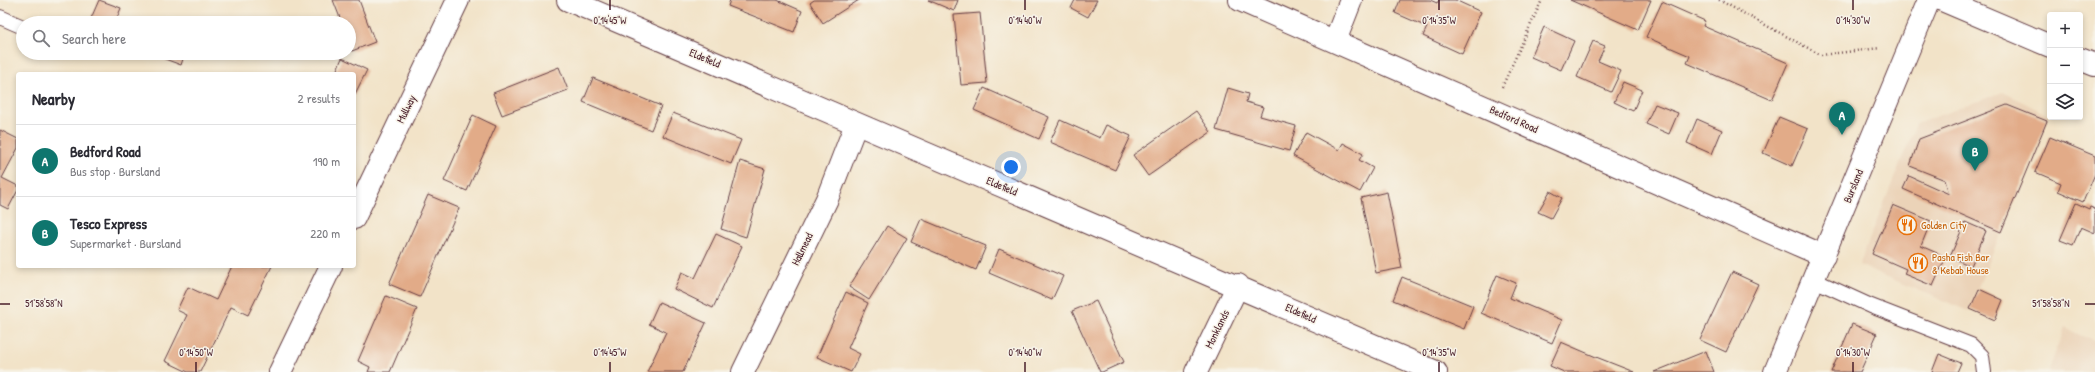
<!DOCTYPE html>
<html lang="en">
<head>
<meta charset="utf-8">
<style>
  :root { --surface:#fff; --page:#f2f2f3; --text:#2b2b33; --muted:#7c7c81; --line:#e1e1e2; --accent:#0f766e }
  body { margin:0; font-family:"Patrick Hand",sans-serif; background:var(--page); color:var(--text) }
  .controls { position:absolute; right:12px; top:12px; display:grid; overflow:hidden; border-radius:4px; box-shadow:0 2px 6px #0003 }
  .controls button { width:36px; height:36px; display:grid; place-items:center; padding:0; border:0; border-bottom:1px solid var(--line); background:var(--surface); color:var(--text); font:20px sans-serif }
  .you { position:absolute; left:1011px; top:167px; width:14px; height:14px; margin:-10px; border:3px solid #fff; border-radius:50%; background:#1a73e8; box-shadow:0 0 0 6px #1a73e833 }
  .badge { display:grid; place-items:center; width:26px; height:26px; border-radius:50%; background:var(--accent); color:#fff; font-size:13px; font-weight:700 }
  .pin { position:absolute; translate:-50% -33px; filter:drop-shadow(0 1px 2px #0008) }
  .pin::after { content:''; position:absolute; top:21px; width:14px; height:12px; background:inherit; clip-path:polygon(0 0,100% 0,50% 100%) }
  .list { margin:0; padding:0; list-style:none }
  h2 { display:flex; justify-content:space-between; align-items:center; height:52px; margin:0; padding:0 16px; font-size:17px }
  h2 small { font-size:13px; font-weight:400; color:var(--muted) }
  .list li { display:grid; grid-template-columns:26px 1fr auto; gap:12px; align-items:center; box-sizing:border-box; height:72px; padding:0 16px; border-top:1px solid var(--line) }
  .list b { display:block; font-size:15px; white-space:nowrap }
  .list p { margin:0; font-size:13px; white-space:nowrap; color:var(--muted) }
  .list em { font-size:13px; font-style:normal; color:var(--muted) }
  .icon { flex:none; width:22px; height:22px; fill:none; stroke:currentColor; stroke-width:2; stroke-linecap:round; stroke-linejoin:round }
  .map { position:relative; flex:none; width:2095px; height:372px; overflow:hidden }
  .search { position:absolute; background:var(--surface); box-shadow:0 2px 6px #0003; left:16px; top:16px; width:340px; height:44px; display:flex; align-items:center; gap:10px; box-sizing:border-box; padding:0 14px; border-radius:22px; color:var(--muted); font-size:15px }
  .panel { position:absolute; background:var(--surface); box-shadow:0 2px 6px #0003; left:16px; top:72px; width:340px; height:196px; border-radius:4px }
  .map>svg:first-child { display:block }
</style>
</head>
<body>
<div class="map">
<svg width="2095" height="372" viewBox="0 0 2095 372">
  <rect width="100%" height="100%" fill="#f7f3e8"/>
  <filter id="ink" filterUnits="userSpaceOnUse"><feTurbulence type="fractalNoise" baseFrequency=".025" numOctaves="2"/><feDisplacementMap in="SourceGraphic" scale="8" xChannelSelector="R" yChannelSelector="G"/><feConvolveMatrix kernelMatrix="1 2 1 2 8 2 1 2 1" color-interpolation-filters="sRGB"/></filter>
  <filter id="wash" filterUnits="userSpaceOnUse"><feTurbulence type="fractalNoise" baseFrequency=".012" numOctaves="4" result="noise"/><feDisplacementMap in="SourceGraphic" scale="16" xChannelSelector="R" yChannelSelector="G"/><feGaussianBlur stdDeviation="0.9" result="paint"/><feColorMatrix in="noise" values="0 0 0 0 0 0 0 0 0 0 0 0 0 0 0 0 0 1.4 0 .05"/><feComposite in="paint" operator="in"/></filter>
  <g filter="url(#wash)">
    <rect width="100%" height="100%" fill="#f2e3c8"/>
    <path fill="#ebd3b8" d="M2003,92l47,24 -82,195 -109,-46 57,-141z
      M2065,328l30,14v30h-47z"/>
    <g id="blocks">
      <path fill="#e2ab88" d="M99,0l22,8 -6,15h-26z
        M333,0h26l16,42 -23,9 -3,-9v-19h-7z
        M730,0h47l25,11 -8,21 -66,-26z
        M814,0h45l-36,23 -13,-20z
        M928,0h30l-4,11z
        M1075,0h22l-9,17 -17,-9z
        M1400,0h30l7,3 2,-3h16l26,12 -19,42 -39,-18 4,-9 -32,-14z
        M1570,0h81l-13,30z
        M1662,2l43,19 -2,5 85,37 -16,37 -85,-37 3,-7 -44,-19z
        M980,13l7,70 -26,2 -7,-70z
        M1544,27l30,14 -13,29 -30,-13z
        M1593,41l12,5 -7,15 23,10 -10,21 -34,-15z
        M149,53h36l-4,12z
        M342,58l25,12 -13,26v-22h-19z
        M559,67l9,23 -66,25 -9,-22z
        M593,78l68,28 -10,24 -68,-28z
        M1623,82l19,8 -9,21 -19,-9z
        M984,88l65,29 -10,22 -65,-29z
        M1228,88l20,6 -2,8 17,5 -3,9 36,10 -7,25 -73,-21z
        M1655,104l23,9 -9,21 -23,-10z
        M2007,105l40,16 -46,111 -98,-43 6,-13 40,18 -4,-14 -35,-14 9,-27z
        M1196,111l15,21 -63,44 -15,-21z
        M673,113l68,27 -10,24 -68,-28z
        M473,115l23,11 -29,65 -23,-10z
        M1779,117l29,12 -16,37 -29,-13z
        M1697,119l25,11 -10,24 -25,-11z
        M1060,120l40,18 6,-13 25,11 -16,34 -65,-28z
        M0,130l18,9v9l-16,30 16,8v4l-10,19 -8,-4z
        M1306,132l33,18 4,-7 20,11 -4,6 14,8 -13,24 -67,-36z
        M2050,137l45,19v18l-12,28 -25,-11 3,-8 -26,-11z
        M740,161l25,8 -19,68 -25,-8z
        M1550,191l12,7 -11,20 -13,-6z
        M1387,192l15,76 -26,5 -15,-75z
        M428,195l31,13 -39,89 -31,-13z
        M2076,203l13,6 1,-2 5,2v24l-14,-6 -8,18 -13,-5z
        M1893,205l38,16 -10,25 25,11 -13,29 -29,-12 2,-5 -34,-15z
        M921,219l65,27 -10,24 -65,-28z
        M1965,222l21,9 -15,35 -21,-9z
        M887,226l20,12 -38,62 -20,-13z
        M716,234l26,12 -29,62 -39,-19 8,-17 13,6z
        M999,249l64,27 -11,24 -63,-27z
        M232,266h40l-24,49 -17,-8 -31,65h-12l-23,-11 22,-46 -10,-5 11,-23 28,13z
        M1732,272l26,12 -32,68 -26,-12z
        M1497,275l19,8 -6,15 52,22 -10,23 -71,-30z
        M1402,277l71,29 -9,23 -71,-29z
        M1979,289l24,11 -8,20 -25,-11z
        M846,292l22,11 -20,45 12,6 -9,18 -34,-15z
        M386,296l31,13 -27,63h-22l2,-5 -12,-6z
        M1096,301l28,61 -22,10h-2l-28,-61z
        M659,302l47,21 -23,49h-36l19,-40 -17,-8z
        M1852,324l25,10 -17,38h-29z
        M1561,342l35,15 38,15h-70l-14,-6z
        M1706,351l8,21h-60z
        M1939,354l22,9 -4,9h-25z"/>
    </g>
  </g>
  <g filter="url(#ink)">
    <use href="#blocks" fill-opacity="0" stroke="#633c43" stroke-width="1"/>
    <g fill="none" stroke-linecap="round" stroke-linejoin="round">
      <g stroke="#633c43" stroke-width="16">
        <path id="service" d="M0,17l23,10
          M1814,280l57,26 100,39 11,11 2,16"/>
      </g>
      <g stroke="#633c43" stroke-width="24">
        <path id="minor" d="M568,0l868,372
          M1240,0l584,256
          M1335,41l16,-41
          M354,218l104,-218
          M280,372l51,-106
          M743,372l84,-173 29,-75
          M1196,372l42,-87
          M1775,372l154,-372"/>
      </g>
      <g stroke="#633c43" stroke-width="24">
        <path id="tertiary" d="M1942,0l108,46
          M2080,59l15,6"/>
      </g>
      <path stroke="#633c43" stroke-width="2.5" stroke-dasharray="1 3" stroke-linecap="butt" d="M1719,0l102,55 59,-7
        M1502,87l40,-87"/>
      <use href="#service" stroke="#fff" stroke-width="14"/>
      <use href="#minor" stroke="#fff" stroke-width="22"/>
      <use href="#tertiary" stroke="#fff" stroke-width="22"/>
    </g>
  </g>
  <path fill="none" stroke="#4a1f2b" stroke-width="1.5" d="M610,0v10M1025,0v10M1439,0v10M1853,0v10M0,304h10M2085,304h10M196,362v10M610,362v10M1025,362v10M1439,362v10M1853,362v10"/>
  <defs>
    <g id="restaurant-ring" transform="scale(1)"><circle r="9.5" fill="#f7f3e8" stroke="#e8710a" stroke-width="1.5"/><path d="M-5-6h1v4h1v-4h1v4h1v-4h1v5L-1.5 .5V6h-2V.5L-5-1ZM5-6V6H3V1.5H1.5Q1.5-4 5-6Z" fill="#e8710a"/></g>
  </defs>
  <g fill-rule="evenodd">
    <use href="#restaurant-ring" x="1907" y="225"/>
    <use href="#restaurant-ring" x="1918" y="263"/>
  </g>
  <g text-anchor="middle" stroke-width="3" stroke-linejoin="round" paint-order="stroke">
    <g font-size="11" fill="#4a1f2b" stroke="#f7f3e8">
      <text transform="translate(705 58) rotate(23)" y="4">Eldefield</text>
      <text transform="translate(406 109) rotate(-64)" y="4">Mullway</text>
      <text transform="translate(1514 119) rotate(24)" y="4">Bedford Road</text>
      <text transform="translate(1002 186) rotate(23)" y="4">Eldefield</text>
      <text transform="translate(1853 186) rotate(-68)" y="4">Bursland</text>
      <text transform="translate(802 249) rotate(-64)" y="4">Hallmead</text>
      <text transform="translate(1301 313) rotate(24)" y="4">Eldefield</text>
      <text transform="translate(1217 329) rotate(-64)" y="4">Monklands</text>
    </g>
    <g font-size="11" fill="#c56008" stroke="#f7f3e8" text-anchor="start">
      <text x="1921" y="229">Golden City</text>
      <text x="1932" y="261">Pasha Fish Bar<tspan x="1932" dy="13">&amp; Kebab House</tspan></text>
    </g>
  </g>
  <g font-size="10" text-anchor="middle" fill="#4a1f2b" stroke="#f7f3e8" stroke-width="3" stroke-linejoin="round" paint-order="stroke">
    <text x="610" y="24">0°14'45"W</text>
    <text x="1025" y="24">0°14'40"W</text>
    <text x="1439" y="24">0°14'35"W</text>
    <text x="1853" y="24">0°14'30"W</text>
    <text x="44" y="307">51°58'58"N</text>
    <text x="2051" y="307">51°58'58"N</text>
    <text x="196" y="356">0°14'50"W</text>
    <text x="610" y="356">0°14'45"W</text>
    <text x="1025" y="356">0°14'40"W</text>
    <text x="1439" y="356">0°14'35"W</text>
    <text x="1853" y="356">0°14'30"W</text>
  </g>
</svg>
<div class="controls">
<button>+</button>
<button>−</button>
<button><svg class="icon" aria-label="layers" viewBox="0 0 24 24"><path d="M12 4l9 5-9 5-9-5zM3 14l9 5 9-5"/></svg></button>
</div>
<div class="you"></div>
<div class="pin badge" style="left:1842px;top:135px">A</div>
<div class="pin badge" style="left:1975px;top:171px">B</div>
<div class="search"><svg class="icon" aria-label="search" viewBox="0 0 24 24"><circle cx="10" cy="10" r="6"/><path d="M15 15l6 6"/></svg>Search here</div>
<section class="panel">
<h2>Nearby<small>2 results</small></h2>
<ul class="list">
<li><span class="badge">A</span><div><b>Bedford Road</b><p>Bus stop · Bursland</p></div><em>190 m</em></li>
<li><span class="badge">B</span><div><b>Tesco Express</b><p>Supermarket · Bursland</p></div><em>220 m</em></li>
</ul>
</section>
</div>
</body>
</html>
